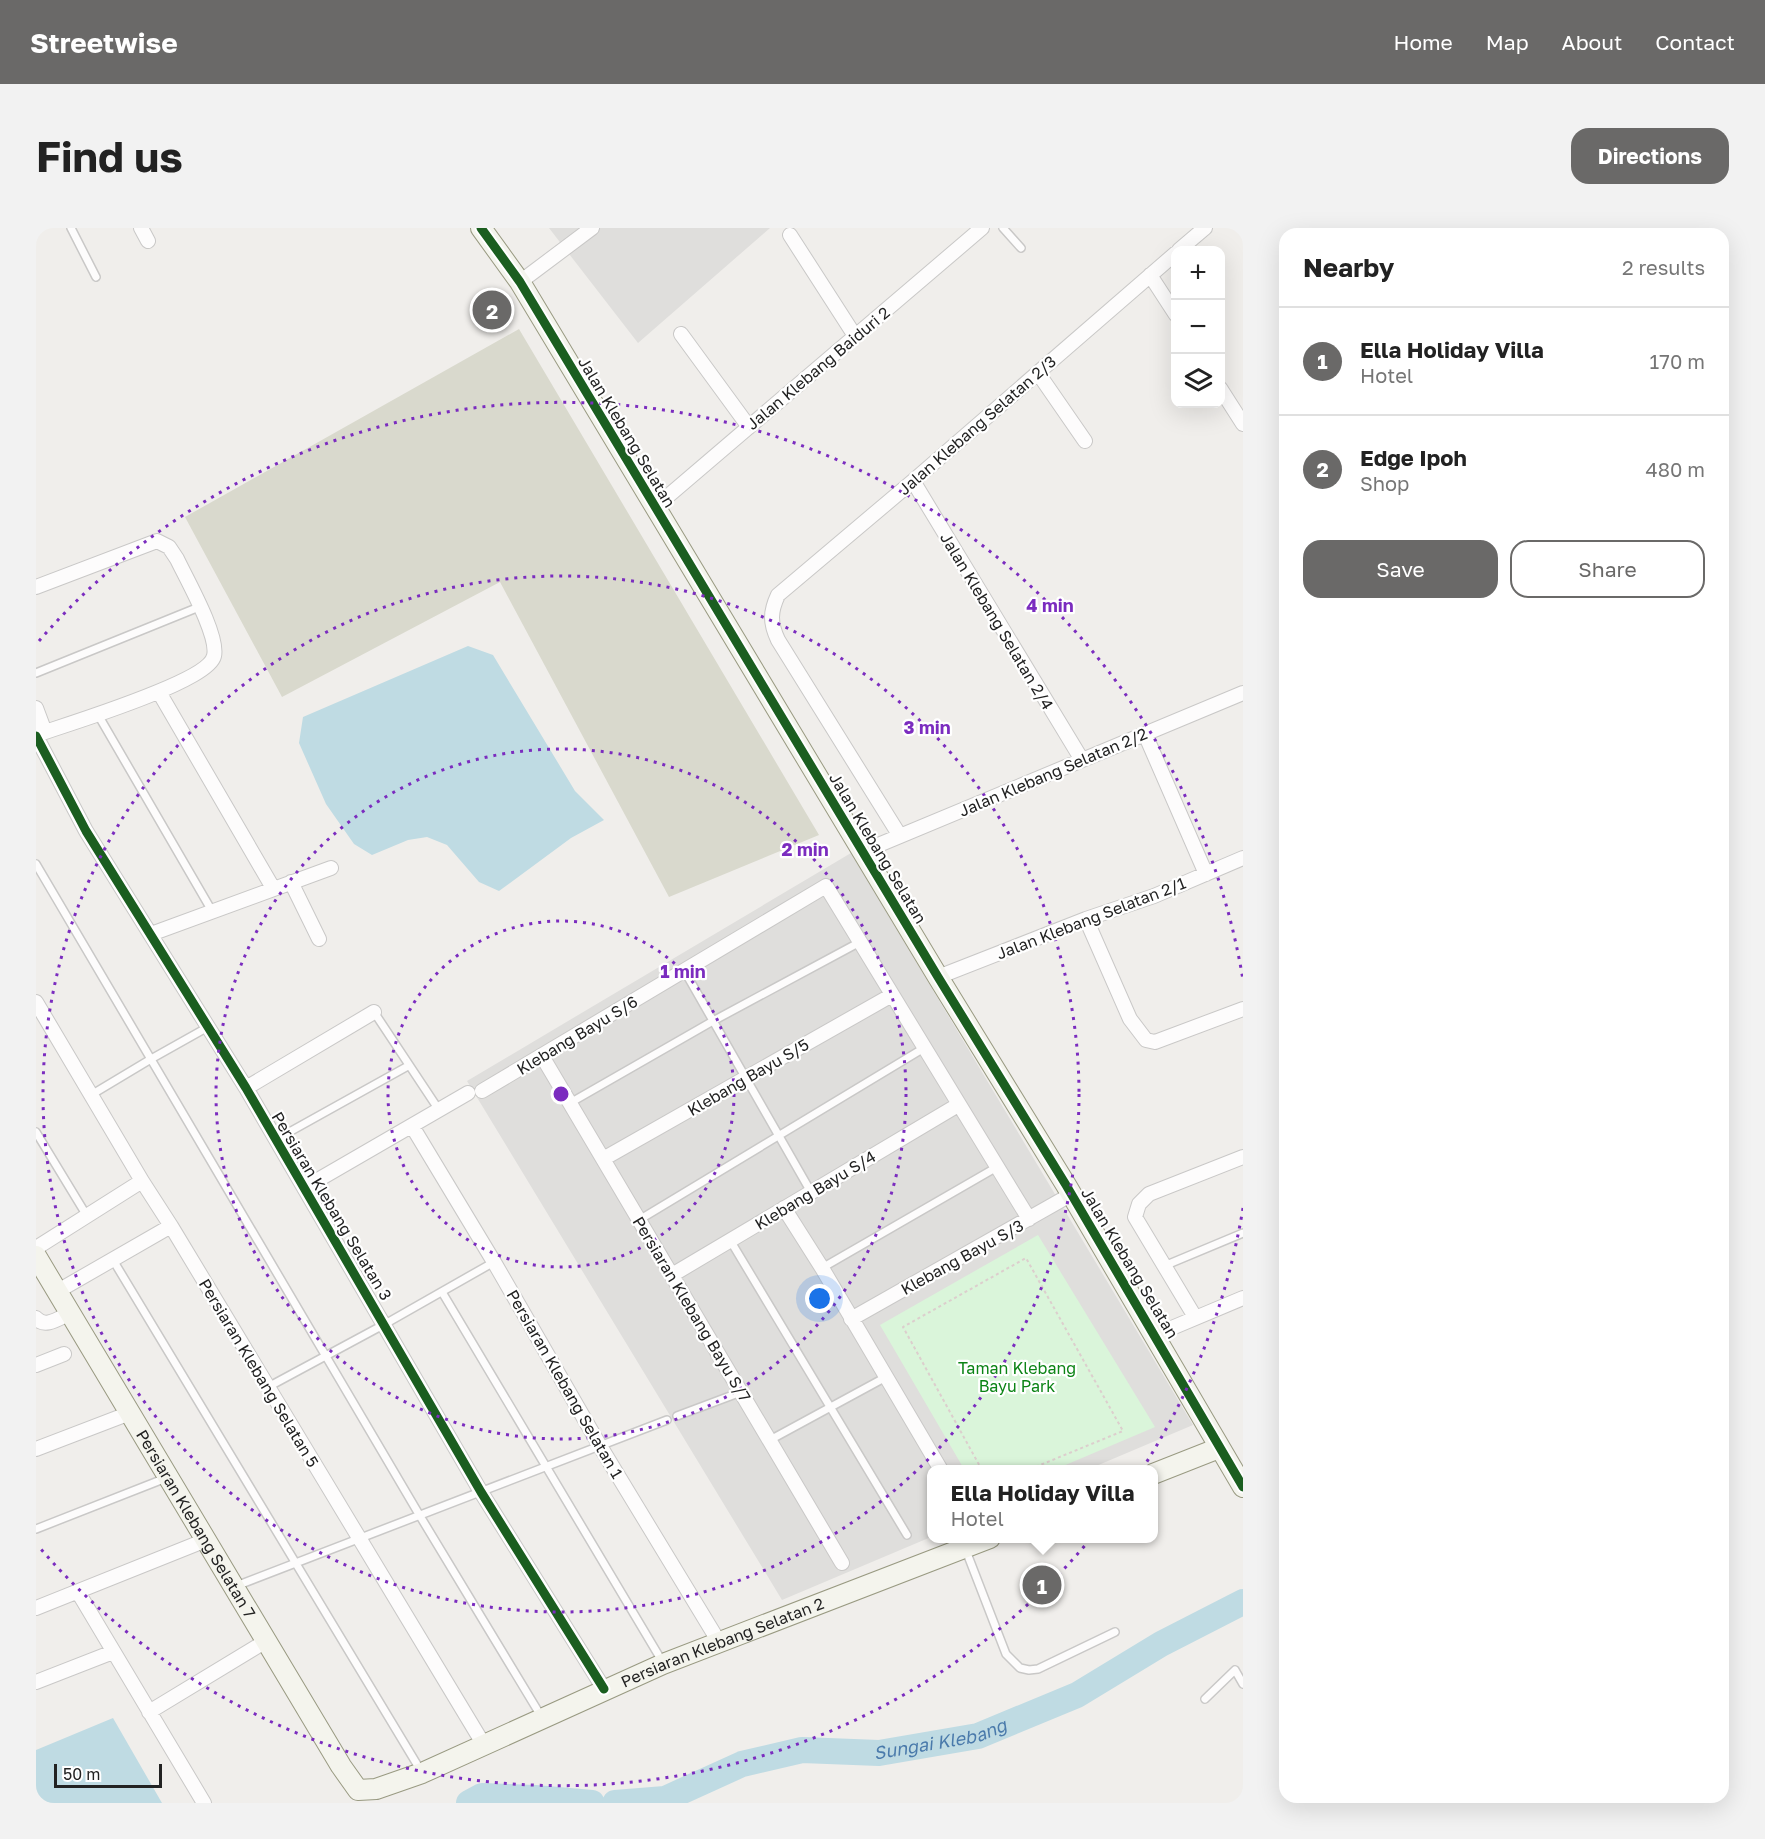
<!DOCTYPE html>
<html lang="en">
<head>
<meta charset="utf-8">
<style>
  :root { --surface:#fff; --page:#f2f2f2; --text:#222; --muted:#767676; --line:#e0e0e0; --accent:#6a6968 }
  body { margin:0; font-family:"Golos Text",sans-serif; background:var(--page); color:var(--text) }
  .controls { position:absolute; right:18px; top:18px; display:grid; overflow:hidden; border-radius:12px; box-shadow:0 6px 24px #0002 }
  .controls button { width:54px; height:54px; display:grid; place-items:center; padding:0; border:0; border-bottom:2px solid var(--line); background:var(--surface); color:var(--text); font:30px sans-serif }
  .scale { position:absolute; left:18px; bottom:15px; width:108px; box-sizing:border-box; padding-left:6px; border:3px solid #222; border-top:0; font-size:16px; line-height:21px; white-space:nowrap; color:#222; -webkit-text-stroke:4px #fff; paint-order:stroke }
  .you { position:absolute; left:784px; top:1071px; width:21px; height:21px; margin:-15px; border:4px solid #fff; border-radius:50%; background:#1a73e8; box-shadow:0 0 0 9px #1a73e833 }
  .badge { display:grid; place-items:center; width:39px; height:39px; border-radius:50%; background:var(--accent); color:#fff; font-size:20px; font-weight:700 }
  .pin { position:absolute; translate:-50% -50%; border:3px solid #fff; box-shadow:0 2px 6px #0006 }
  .popup { position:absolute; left:891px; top:1237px; width:231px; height:78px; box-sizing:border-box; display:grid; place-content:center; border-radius:12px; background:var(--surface); filter:drop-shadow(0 2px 4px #0005); font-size:20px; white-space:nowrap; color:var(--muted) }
  .popup b { font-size:22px; color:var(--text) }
  .popup::after { content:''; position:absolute; left:50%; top:100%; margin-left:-12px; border:12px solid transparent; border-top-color:var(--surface) }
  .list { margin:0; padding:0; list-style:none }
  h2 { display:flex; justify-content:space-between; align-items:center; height:78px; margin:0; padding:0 24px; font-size:26px }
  h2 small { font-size:20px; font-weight:400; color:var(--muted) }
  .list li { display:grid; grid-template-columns:39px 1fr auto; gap:18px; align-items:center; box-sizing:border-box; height:108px; padding:0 24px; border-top:2px solid var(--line) }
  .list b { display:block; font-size:22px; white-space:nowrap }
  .list p { margin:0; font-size:20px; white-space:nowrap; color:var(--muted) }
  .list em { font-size:20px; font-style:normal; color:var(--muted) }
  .actions { display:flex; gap:12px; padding:18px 24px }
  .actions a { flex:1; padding:14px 0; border:2px solid var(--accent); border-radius:18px; text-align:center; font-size:21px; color:var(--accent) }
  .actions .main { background:var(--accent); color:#fff }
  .icon { flex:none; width:33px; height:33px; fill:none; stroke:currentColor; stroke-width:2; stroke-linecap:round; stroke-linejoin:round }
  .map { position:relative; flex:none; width:1207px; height:1575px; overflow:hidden; border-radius:18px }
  header { display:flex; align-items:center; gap:36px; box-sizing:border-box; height:84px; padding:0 30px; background:var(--accent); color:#fff }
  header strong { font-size:28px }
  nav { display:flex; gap:33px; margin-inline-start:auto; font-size:21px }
  .intro { display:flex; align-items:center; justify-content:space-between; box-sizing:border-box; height:144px; padding:0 36px }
  h1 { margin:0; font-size:42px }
  .button { padding:15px 27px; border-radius:18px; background:var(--accent); color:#fff; font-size:21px; font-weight:700 }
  main { display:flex; gap:36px; padding:0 36px }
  aside { flex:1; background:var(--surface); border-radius:18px; box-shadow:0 6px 24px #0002 }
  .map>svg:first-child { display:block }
</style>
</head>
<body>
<header>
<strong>Streetwise</strong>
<nav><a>Home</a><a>Map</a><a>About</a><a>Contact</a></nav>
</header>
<div class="intro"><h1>Find us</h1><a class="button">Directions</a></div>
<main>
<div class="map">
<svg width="1207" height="1575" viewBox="0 0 1207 1575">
  <rect width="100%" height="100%" fill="#f0eeeb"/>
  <path fill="#dfdedc" d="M513,0h221l-132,115z
    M815,625l342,572 -104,44 -158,1v67l-149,63 -315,-519z"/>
  <path fill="#d9d9cd" d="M483,101l300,506 -150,62 -169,-315 -218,115 -97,-180z"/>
  <path fill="#daf5da" d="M1002,1007l117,192 -99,42h-92l-84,-144z"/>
  <path fill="#bfdbe3" d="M432,418l25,9 82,136 29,29 -33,18 -72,53 -20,-9 -32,-37 -20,-8 -19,3 -36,15 -18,-11 -28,-40 -27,-61 4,-26z
    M77,1490l49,85h-126v-53z"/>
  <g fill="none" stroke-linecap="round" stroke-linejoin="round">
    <g stroke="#bfdbe3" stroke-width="26">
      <path d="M433,1575l13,-7 53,2 57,5"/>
      <path id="s1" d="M579,1575l50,-4 77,-35 60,-14 77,3 99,-17 99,-41 84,-51 82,-42"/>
    </g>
    <g stroke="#c9c8c7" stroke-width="10">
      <path id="lane" d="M35,0l25,49
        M967,0l18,20
        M0,445l163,-66
        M61,485l115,198
        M0,636l384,652 121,200
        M648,742l127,222
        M338,784l65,98
        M55,867l60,-36 57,-32
        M534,875l143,-82 147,-79
        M0,904l51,84
        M239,912l133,-74
        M603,992l285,-172
        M694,1012l177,295
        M77,1032l308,511
        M1128,1038l79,-33
        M786,1040l175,-101
        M406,1064l220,369
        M232,1159l117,-63 109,-62
        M641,1188l64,-24
        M734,1212l116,-63
        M0,1301l130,-51
        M929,1320l41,106 14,14 9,2 9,-1 77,-37
        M200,1358l431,-166
        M1169,1471l30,-29 8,14"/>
    </g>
    <g stroke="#c9c8c7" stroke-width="16">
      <path id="street" d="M105,0l7,13
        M754,7l65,101
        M1143,22l26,-22
        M1114,47l26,40
        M484,54l72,-54
        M645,106l68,93
        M1002,145l47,68
        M1184,160l23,36
        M877,253l169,279
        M618,280l328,-280
        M0,359l121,-46 12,6 8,12c10,21 42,77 37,97 -6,26 -149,69 -178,79
        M123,464l114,196
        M0,480l9,24
        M1109,506l61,140
        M0,508l50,95 160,257 235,404 123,197
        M864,608l-122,-196c-8,-17 -8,-28 0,-45l135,-114 263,-228
        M828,623l379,-158
        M255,654l28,57
        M1050,691l44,100 16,21 9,2 88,-33
        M115,706l180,-66
        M902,749l148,-58 68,-23 89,-38
        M0,774l106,179 29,45 313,519
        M506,828l300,507
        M210,860l128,-76
        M446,863l344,-205 203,333
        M376,898l82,136 106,184 119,196
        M567,931l289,-164
        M268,960l164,-95
        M748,980l38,60 119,202
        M0,1020l106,-67
        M636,1047l286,-170
        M22,1063l113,-65
        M1159,1089l-60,-100 4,-13 10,-10 94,-37
        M0,1090c9,11 23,0 34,-5
        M815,1091l221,-125
        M1119,1107l88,-37
        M0,1137l28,-11
        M0,1221l94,-36
        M42,1364l126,211
        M0,1380l170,-68
        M0,1454l77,-30
        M113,1484l117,-71"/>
    </g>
    <g stroke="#999a82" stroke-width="22">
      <g id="secondary">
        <path d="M445,0l39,54 418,695 128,208 177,302"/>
        <path id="s2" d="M0,1028l305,510 17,24 18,-1 46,-16 241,-109 327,-126"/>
        <path d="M1117,1246l66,-26"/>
      </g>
    </g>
    <path stroke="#dccecd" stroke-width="2" stroke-dasharray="3 3" stroke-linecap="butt" d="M946,1242l-79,-143 123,-69 97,173 -95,39"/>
    <use href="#lane" stroke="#fdfcfc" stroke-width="7"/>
    <use href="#street" stroke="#fdfcfc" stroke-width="14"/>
    <use href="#secondary" stroke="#f4f4ed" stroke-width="20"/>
    <g stroke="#fff" stroke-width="13">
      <path id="cycleway" d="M445,0l39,54 418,695 128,208 177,302
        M0,508l50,95 160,257 235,404 123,197"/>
    </g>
    <use href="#cycleway" stroke="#1b5e20" stroke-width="9"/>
  </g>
  <g fill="none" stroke="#7b2cbf" stroke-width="3" stroke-dasharray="3 6">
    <circle cx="525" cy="866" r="173"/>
    <circle cx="525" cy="866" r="345"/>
    <circle cx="525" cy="866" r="518"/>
    <path d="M1207 980A691 691 0 0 1 3 1319M3 413A691 691 0 0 1 1207 752"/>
  </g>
  <g text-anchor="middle" stroke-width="4.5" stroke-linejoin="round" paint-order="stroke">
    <g font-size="16" fill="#222" stroke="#fff">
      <text transform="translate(782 140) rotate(-40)" y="6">Jalan Klebang Baiduri 2</text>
      <text transform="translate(941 197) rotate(-41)" y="6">Jalan Klebang Selatan 2/3</text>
      <text transform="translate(591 204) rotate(59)" y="6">Jalan Klebang Selatan</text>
      <text transform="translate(961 393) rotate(59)" y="6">Jalan Klebang Selatan 2/4</text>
      <text transform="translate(1017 544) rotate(-23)" y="6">Jalan Klebang Selatan 2/2</text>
      <text transform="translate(842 620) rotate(59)" y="6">Jalan Klebang Selatan</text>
      <text transform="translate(1055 690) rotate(-21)" y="6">Jalan Klebang Selatan 2/1</text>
      <text transform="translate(541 807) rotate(-31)" y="6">Klebang Bayu S/6</text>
      <text transform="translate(712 849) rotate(-30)" y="6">Klebang Bayu S/5</text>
      <text transform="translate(779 962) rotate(-31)" y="6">Klebang Bayu S/4</text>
      <text transform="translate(296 978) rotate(59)" y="6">Persiaran Klebang Selatan 3</text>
      <text transform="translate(926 1029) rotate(-29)" y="6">Klebang Bayu S/3</text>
      <text transform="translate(1094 1035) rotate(59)" y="6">Jalan Klebang Selatan</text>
      <text transform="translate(656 1081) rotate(59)" y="6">Persiaran Klebang Bayu S/7</text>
      <text transform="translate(223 1145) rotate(59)" y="6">Persiaran Klebang Selatan 5</text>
      <text transform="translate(529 1156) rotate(60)" y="6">Persiaran Klebang Selatan 1</text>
      <text dy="6" stroke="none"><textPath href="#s2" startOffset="312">Persiaran Klebang Selatan 7</textPath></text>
      <text dy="6" stroke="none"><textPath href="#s2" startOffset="1018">Persiaran Klebang Selatan 2</textPath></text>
    </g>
    <g font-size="16" fill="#0c8416" stroke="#fff">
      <text x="981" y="1146">Taman Klebang<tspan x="981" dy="18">Bayu Park</tspan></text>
    </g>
    <g font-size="18" font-style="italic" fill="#4a7aab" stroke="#fff">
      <text dy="6" stroke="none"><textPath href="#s1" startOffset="336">Sungai Klebang</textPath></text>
    </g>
  </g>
  <circle cx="525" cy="866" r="9" fill="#7b2cbf" stroke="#fff" stroke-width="3"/>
  <g font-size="18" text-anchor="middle" font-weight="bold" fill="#7b2cbf" stroke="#fff" stroke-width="4.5" stroke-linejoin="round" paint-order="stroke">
    <text x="1014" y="384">4 min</text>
    <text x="891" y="506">3 min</text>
    <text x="769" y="628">2 min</text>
    <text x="647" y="750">1 min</text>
  </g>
</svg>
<div class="controls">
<button>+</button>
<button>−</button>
<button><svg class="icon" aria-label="layers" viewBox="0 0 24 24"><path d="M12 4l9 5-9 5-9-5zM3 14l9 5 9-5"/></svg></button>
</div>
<div class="scale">50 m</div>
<div class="you"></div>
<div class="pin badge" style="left:1006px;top:1357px">1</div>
<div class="popup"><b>Ella Holiday Villa</b>Hotel</div>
<div class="pin badge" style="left:456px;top:82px">2</div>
</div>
<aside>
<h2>Nearby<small>2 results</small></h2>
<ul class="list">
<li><span class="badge">1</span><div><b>Ella Holiday Villa</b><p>Hotel</p></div><em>170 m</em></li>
<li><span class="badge">2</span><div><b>Edge Ipoh</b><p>Shop</p></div><em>480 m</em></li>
</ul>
<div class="actions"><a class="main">Save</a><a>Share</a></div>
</aside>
</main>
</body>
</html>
